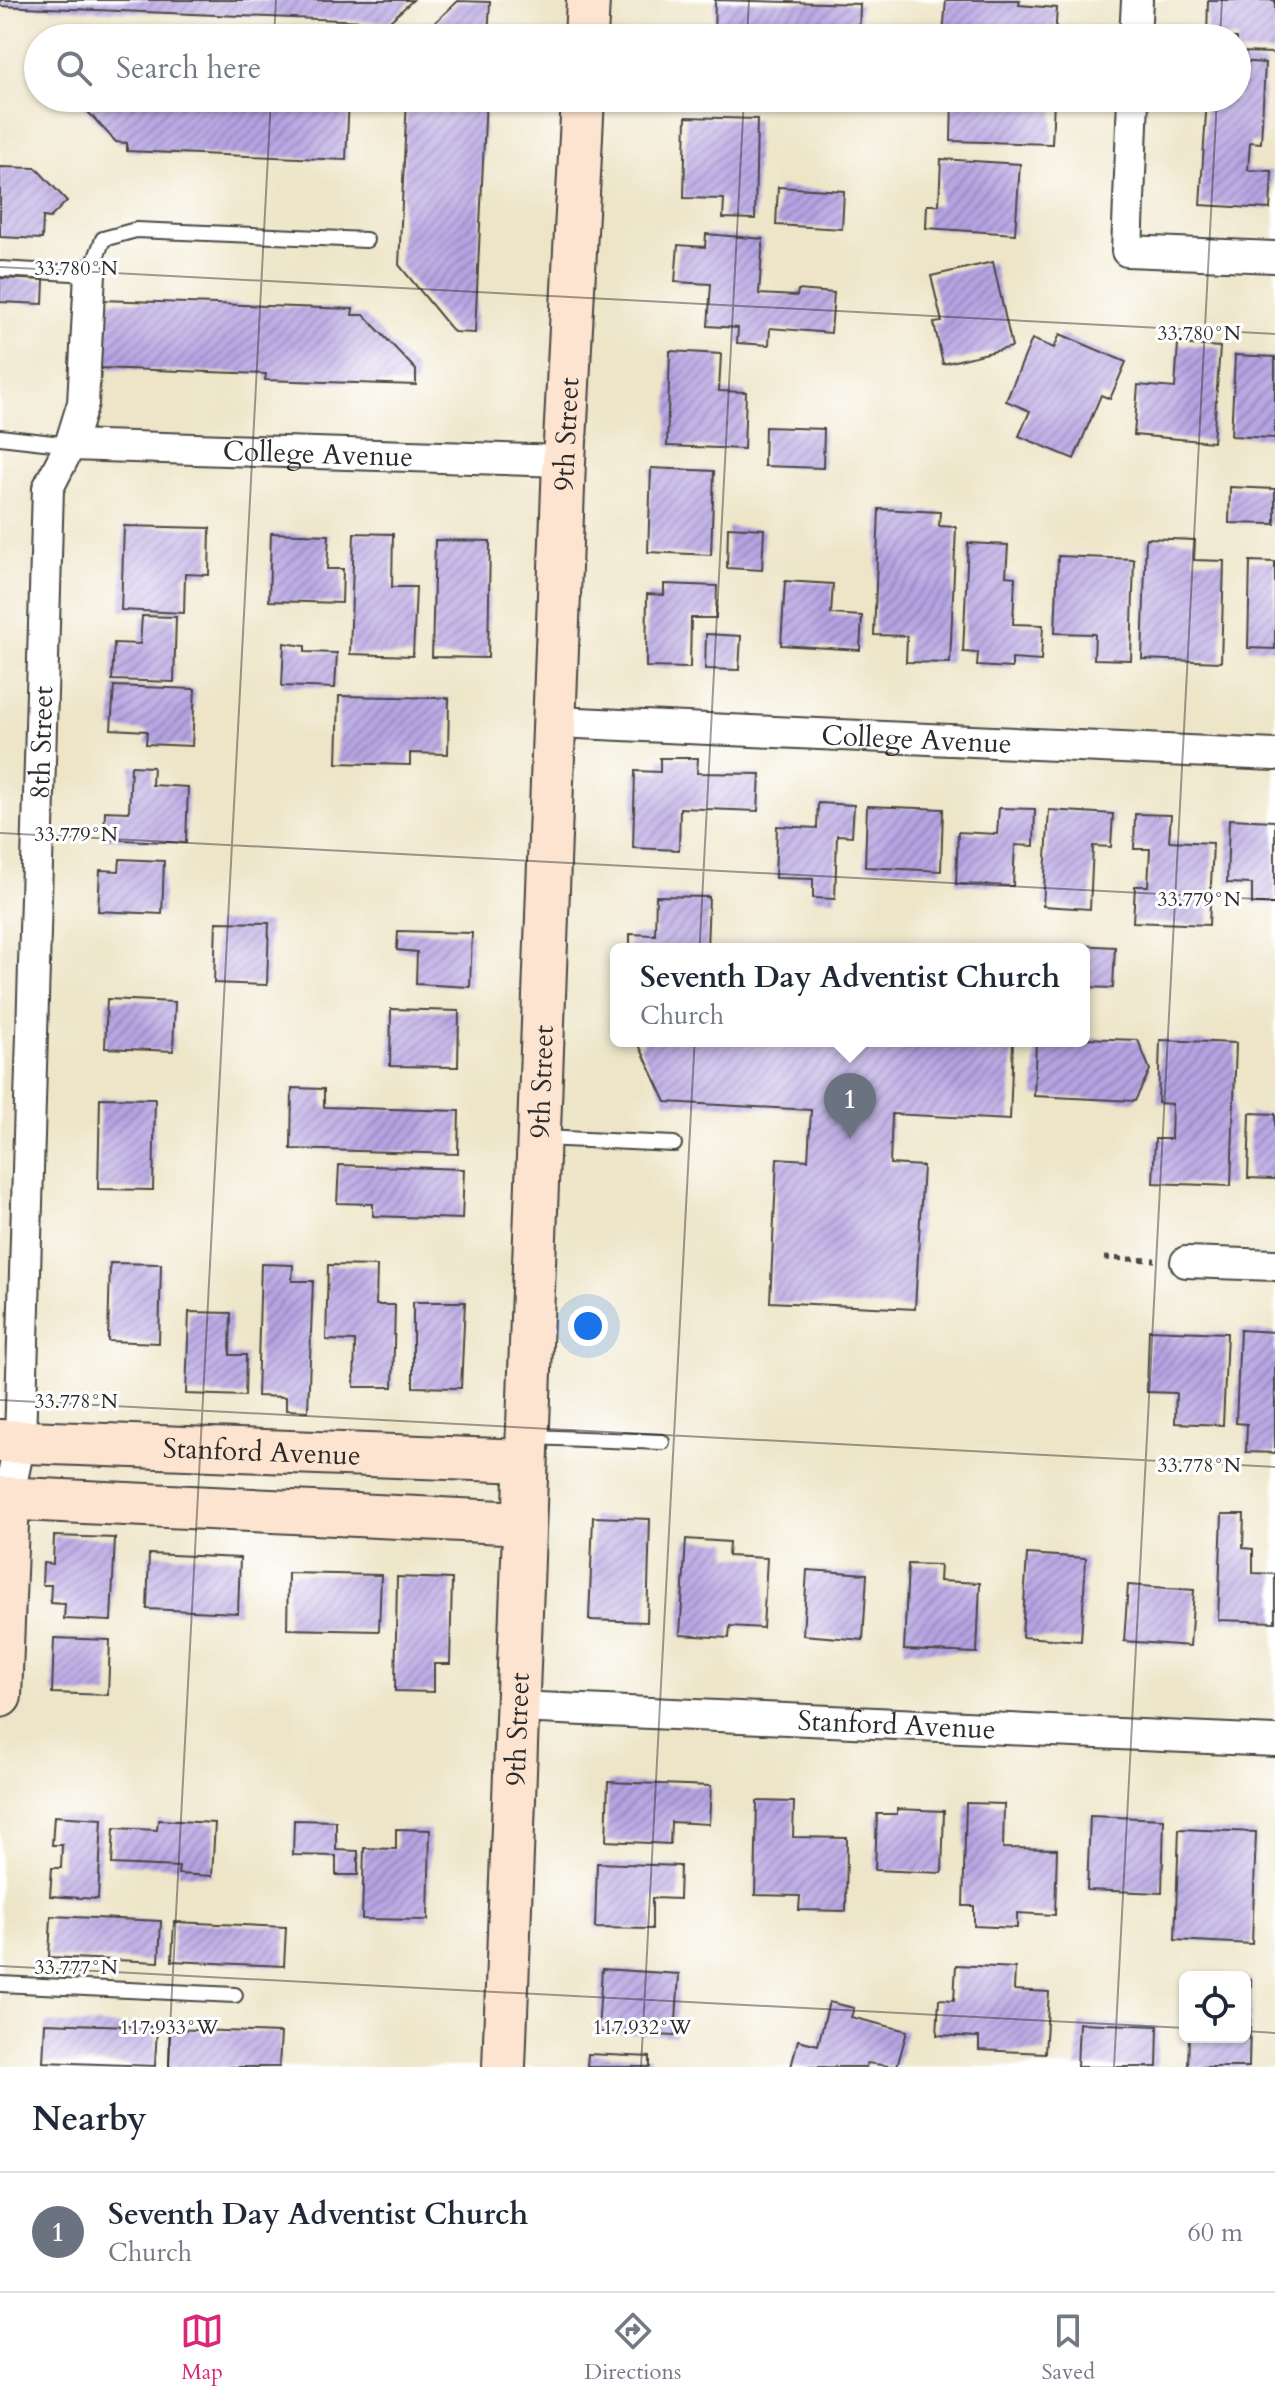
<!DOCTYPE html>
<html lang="en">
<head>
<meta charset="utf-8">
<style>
  :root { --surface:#fff; --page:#f2f2f3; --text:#1f2937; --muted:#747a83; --line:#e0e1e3; --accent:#db2777 }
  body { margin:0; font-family:Cardo,serif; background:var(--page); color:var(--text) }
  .controls { position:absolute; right:24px; bottom:24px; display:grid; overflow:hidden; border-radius:12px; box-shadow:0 2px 6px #0004 }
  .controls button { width:72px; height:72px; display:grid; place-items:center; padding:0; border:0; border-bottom:2px solid var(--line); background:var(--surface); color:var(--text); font:40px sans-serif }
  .you { position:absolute; left:588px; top:1326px; width:28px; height:28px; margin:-20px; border:6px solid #fff; border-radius:50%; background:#1a73e8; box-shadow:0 0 0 12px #1a73e833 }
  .badge { display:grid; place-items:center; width:52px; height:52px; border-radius:50%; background:var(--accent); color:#fff; font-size:26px; font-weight:700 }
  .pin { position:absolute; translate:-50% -66px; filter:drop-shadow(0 2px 4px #0008) }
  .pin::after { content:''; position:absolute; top:42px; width:28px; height:24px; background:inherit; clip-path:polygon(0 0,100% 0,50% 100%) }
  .popup { position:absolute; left:610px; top:943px; width:480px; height:104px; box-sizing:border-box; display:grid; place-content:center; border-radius:12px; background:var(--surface); filter:drop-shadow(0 2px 6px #0005); font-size:26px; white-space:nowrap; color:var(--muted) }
  .popup b { font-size:30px; color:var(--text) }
  .popup::after { content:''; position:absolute; left:50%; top:100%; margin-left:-16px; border:16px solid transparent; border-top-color:var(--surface) }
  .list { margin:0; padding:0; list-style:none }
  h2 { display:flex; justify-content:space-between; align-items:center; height:104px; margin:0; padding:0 32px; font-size:34px }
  h2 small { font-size:26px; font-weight:400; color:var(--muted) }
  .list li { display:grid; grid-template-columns:52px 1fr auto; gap:24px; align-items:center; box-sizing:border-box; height:120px; padding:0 32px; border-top:2px solid var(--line) }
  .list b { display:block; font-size:30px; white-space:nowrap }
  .list p { margin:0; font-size:26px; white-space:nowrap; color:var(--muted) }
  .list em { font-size:26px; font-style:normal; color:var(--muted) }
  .icon { flex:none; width:44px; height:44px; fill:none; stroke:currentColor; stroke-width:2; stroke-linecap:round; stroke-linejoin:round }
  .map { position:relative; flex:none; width:1275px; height:2067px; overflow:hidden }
  .search { position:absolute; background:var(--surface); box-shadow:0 2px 6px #0004; left:24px; right:24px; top:24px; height:88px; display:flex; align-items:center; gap:20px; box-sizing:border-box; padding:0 28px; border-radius:44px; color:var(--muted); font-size:30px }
  .sheet { height:224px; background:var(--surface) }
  nav { display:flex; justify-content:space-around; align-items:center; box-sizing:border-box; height:112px; border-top:2px solid var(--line); background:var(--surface); font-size:22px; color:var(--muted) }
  nav a { display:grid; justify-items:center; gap:4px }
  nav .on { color:var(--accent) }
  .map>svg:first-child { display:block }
</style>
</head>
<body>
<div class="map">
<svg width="1275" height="2067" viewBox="0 0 1275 2067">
  <defs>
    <pattern id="building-hatch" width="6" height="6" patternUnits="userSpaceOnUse" patternTransform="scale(2)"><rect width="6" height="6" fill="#b5a3e2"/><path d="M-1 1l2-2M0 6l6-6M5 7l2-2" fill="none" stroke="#9385b7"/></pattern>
  </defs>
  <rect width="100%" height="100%" fill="#fff"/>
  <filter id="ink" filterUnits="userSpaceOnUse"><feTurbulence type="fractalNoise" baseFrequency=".0125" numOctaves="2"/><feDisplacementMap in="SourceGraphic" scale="16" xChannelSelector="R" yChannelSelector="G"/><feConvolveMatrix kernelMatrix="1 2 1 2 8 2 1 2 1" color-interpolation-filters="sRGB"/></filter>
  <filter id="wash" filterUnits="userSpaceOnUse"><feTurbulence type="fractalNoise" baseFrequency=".006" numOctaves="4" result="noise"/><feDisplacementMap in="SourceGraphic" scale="32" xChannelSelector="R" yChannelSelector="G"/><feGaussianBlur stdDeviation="1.8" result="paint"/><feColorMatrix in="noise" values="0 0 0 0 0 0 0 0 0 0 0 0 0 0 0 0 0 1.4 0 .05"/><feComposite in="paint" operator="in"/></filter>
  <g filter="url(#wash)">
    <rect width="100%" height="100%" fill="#eee5c8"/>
    <g id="blocks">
      <path fill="url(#building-hatch)" d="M0,0h413l-24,22 -389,-16z
        M715,0l145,4 -1,34h-145z
        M946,0h74l-1,5 38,3 -2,30 -112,-3z
        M1208,0h67v53l-38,-1v-14h-30z
        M458,1l32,1 -2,36h-70z
        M1237,61l28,2 -4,80 -11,-1 -2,28 24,1 -2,38 -70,-4 7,-107h30z
        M75,98h274l-3,62 -219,-9v-8l-11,-1z
        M407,98h79l-11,235 -21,-1 -55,-67z
        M974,98l80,2 -2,44 -101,-3 1,-41z
        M686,117l71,2 -2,100 -32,-1 1,-19 -40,-1z
        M941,159l79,5 -5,70 -89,-6 1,-23h12z
        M0,167l36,1 31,33 -17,17 -7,-1 -1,22 -42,-2z
        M778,187l66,4 -2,38 -66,-4z
        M706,234l57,5 -4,55 38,2 1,-6 36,3 -3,40 -61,-5 -1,17 -32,-2 1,-15 -30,-2 3,-42 -36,-2 3,-37 27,2z
        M993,262l19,85 -69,17 -9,-41 8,-1 -11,-46z
        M0,278l44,2 -1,24 -43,-2z
        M101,300l252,9 -1,6h12l52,55v15l-151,-5 1,-6 -168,-6z
        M1060,334l66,28 -16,37 -9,-4 -27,64 -55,-23 11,-25 -24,-10 26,-62 22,9z
        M1178,344l42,3 -7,95 -79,-7 4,-50 37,3z
        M670,351l51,3 -2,37 27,1 -2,57 -77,-3z
        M1235,355l40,2v81l-44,-2z
        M765,427l59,2 -1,39 -59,-2z
        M651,468l63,3 -3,84 -63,-3z
        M1230,487l45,2v35l-46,-1z
        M879,509l61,3 -1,14 17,1 -6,136 -44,-1 1,-26 -33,-1z
        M124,526l86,2 -1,47 -24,-1 -1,39 -63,-3z
        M728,527l36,2 -2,41 -35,-2z
        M271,533l58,2 -2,34h16l-1,34 -73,-2z
        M354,533l39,1 -1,53h24l-3,69 -63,-2z
        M1146,538l49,2 -1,20 30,1 -3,101 -79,-3z
        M435,540l55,1 -2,117 -56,-1z
        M968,543l40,2 -2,31 9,1 -2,47 30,1 -2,36 -29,-2v9l-35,-2 1,-13 -15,-1z
        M1058,556l76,3 -3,101 -37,-1 1,-25 -40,-1z
        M1250,561l25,1v87l-27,-1z
        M785,581l48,3 -2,30 31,2 -2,34 -79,-5z
        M664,584l53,2 -1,32h-25l-1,50 -44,-1 1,-73 17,1z
        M142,616l34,1 -2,65 -62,-2 2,-37 26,1z
        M706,634l35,2 -2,34 -34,-1z
        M284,643l21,3v6l32,1 -2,35 -53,-2z
        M114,686l81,3 -3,57 -46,-2 1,-13 -36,-2z
        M339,696l110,2 -1,56 -38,-1v12l-73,-2z
        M660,758h38l-1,15 63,1 -2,37 -78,-3 -1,42 -46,-2 2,-77 25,1z
        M131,766l22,1 -1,18 36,2 -2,56 -82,-4 1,-28 24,1z
        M818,803l36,2 -2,31 -15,-1 -2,64 -22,-1v-19l-38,-1 2,-52 40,2z
        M867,806l76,3 -2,62 -76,-4z
        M999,808l36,1 -1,37 -19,-1 -2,41 -57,-2 2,-52 39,2z
        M1049,810l64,4 -2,33 -18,-1 -3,63 -47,-3z
        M1135,814l36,1 -2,26 44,2 -4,82 -76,-3 2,-36h13l2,-37h-16z
        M1229,819l46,2v83h-23v-20l-25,-1z
        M120,859l44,2 -2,53 -64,-3 2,-41 19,1z
        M656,896l53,1 -2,52h-77v-15l25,1z
        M216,922l53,1 -2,62 -53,-2z
        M398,931l74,2 -2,54 -54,-3 1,-32 -20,-2z
        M1076,945l39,2 -2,41 -29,-1v-38h-8z
        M107,999l68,3 -2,49 -68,-3z
        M391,1009l68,2 -1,56 -68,-1z
        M1084,1038l54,2 12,30 -15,31 -101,-5 2,-55h48z
        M1160,1040l76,3 -5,143 -78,-3 2,-44h16l1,-35 -14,-1z
        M644,1041h369l-3,79 -118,-6 -2,50 33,2 -8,143 -145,-7 7,-144 31,2 3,-50 -145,-8 -26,-55z
        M292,1088l32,1v18l135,4 -1,43 -167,-5z
        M100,1098l55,1 -2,91 -55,-1z
        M1250,1113l25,1v65l-27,-1z
        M339,1165l125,4 -2,50 -89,-3v-12l-36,-1z
        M110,1263l51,1 -2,79 -51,-2z
        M261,1264l32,1 -1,16h21l-5,130 -22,-1v-13l-29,-1z
        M328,1265l49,1 -1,39h19l-2,82h-39l1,-46 -29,-1z
        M413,1302h52l-4,86 -48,-1z
        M189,1312l42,1 -1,42h16l-1,41 -59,-2z
        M1149,1330l78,3 -4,92 -48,-2 1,-30 -29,-1z
        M1240,1330l35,2v121l-29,-1 1,-28 -11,-1z
        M1222,1514h22l-1,34 10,1v24l22,1v48l-57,-2z
        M593,1517l57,2 -3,103 -58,-2z
        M54,1536l61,2 -4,83 -47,-2 1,-15 -15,-1 1,-18h-9l1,-22 10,1z
        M686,1539l43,3 -1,14 39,2 -4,70 -33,-2 -1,12 -49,-3z
        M149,1554l91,4 -2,55 -91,-4z
        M1027,1554l59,4 -5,83 -59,-4z
        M908,1564l32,1 -1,16 41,2 -3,70 -73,-3z
        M807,1570l60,4 -4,66 -60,-5z
        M288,1573l93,2 -2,56 -92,-2z
        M397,1577l55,2 -2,85h-16v28l-39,-1z
        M1128,1585l66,5 -4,56 -66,-5z
        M54,1638l56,2 -2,55 -56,-2z
        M608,1782l103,4 -2,38 -38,-2 -1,22 -64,-3z
        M757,1801l37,1 -1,35 54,1 -1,73 -47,-1 1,-14 -45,-1z
        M966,1803l38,1 -1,44 54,1 -2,66 -38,-2v15l-43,-2v-20h-11z
        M897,1809l47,2 -2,62 -67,-3 2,-56h20z
        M54,1816l48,3 -4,80 -48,-3 2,-28h9l1,-23h-10z
        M1090,1816l74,3 -2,74 -75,-3z
        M158,1820l57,3 -3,53 -34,-2 1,-7 -67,-3 2,-36 43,2z
        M294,1820l42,1v29l22,1v24h-22v-19l-43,-1z
        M396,1829l34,1 -2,90 -66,-1 2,-71 32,1z
        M1179,1829l77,3 -4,112 -77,-4z
        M597,1863l83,3 -1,33 -27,-1v31l-57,-1z
        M51,1916l110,5 -2,41 -110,-5z
        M174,1922l112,5 -2,39 -112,-5z
        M956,1965l59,3 -1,22 35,2 -4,61 -66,-3v-13l-42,-2 2,-36 15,1z
        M602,1969l77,5 -4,62 -77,-4z
        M1245,1979h6l-2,88h-61l1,-30h56z
        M829,2002l25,6 -3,9 56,14 -10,36 -30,-4 -1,4h-75l7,-27 20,5z
        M45,2023l112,4 -2,39 -112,-4z
        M1079,2023l79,3 -1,41h-80z
        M170,2029l111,4 -2,34h-110z
        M588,2054l62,3v10h-63z"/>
    </g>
  </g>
  <g filter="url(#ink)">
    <use href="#blocks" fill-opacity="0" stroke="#484743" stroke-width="2"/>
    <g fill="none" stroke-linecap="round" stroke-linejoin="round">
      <g stroke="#484743" stroke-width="18">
        <path id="lane" d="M0,269l90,5 13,-35 33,-9 230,10
          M0,437l70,8
          M542,1138l132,6
          M531,1437l131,5
          M0,1984l235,11"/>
      </g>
      <g stroke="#484743" stroke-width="34">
        <g id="street">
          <path d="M1135,38l2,-38"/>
          <path d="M1133,98l-6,153 148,6"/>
          <path id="s1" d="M70,445l494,16"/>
          <path id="s2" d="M557,722l718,33"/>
          <path d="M1186,1262l89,3"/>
          <path id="s3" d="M8,1499l12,-57 28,-954 22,-43 13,-42 7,-129"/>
          <path id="s4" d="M517,1707l758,34"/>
        </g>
      </g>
      <g stroke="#484743" stroke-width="46">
        <g id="secondary">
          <path d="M586,38l2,-38"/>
          <path id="s5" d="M0,1441l525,20"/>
          <path d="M0,1498l524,25"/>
          <path d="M0,1696l8,-197"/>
          <path id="s6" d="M504,2067l60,-1606 19,-363"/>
        </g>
      </g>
      <path stroke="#484743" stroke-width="5" stroke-dasharray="6 6" stroke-linecap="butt" d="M1104,1258l51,2"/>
      <use href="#lane" stroke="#fff" stroke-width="14"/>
      <use href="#street" stroke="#fff" stroke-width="30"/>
      <use href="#secondary" stroke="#fde4d1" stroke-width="42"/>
    </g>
  </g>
  <path fill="none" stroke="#2b2b2b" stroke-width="2" stroke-opacity="0.45" d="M274,38l2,-38M747,38l2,-38M1220,38l2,-38M0,267l1275,67M0,833l1275,67M0,1400l1275,67M0,1966l1185,62M1245,2031l30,2M168,2067l103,-1969M641,2067l103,-1969M1114,2067l103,-1969"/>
  <g text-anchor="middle" stroke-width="6" stroke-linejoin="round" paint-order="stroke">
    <g font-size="28" fill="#2b2b2b" stroke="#fff">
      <text dy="10" stroke="none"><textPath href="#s6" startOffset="1634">9th Street</textPath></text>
      <text dy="10" stroke="none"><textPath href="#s1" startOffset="248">College Avenue</textPath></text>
      <text dy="10" stroke="none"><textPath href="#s2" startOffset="360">College Avenue</textPath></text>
      <text dy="10" stroke="none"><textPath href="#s3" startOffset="758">8th Street</textPath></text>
      <text dy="10" stroke="none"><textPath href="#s6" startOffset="986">9th Street</textPath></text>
      <text dy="10" stroke="none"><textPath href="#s5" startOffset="262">Stanford Avenue</textPath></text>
      <text dy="10" stroke="none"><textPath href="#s4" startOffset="380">Stanford Avenue</textPath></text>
      <text dy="10" stroke="none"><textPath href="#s6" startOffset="338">9th Street</textPath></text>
    </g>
  </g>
  <g font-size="20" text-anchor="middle" fill="#2b2b2b" stroke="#fff" stroke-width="6" stroke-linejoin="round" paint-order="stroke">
    <text x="76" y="275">33.780°N</text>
    <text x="1199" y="340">33.780°N</text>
    <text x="76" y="841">33.779°N</text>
    <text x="1199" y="906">33.779°N</text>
    <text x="76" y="1408">33.778°N</text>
    <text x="1199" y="1472">33.778°N</text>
    <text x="76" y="1974">33.777°N</text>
    <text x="169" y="2034">117.933°W</text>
    <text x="642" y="2034">117.932°W</text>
  </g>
</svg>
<div class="controls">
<button><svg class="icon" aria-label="locate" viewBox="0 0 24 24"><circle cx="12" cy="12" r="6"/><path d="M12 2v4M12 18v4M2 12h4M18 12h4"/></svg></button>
</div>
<div class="you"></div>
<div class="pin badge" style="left:850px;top:1139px;background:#6b7280">1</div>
<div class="popup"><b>Seventh Day Adventist Church</b>Church</div>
<div class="search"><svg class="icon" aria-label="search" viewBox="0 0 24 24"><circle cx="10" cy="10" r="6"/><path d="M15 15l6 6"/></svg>Search here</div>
</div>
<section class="sheet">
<h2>Nearby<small></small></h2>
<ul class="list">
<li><span class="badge" style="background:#6b7280">1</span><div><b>Seventh Day Adventist Church</b><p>Church</p></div><em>60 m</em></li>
</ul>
</section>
<nav>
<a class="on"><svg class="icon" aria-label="map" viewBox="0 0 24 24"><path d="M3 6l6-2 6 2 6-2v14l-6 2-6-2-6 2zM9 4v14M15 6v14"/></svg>Map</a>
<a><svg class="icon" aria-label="directions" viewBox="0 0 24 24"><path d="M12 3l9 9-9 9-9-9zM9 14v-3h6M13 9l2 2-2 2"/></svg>Directions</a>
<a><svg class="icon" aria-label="saved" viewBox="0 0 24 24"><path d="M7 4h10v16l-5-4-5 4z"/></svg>Saved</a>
</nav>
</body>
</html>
